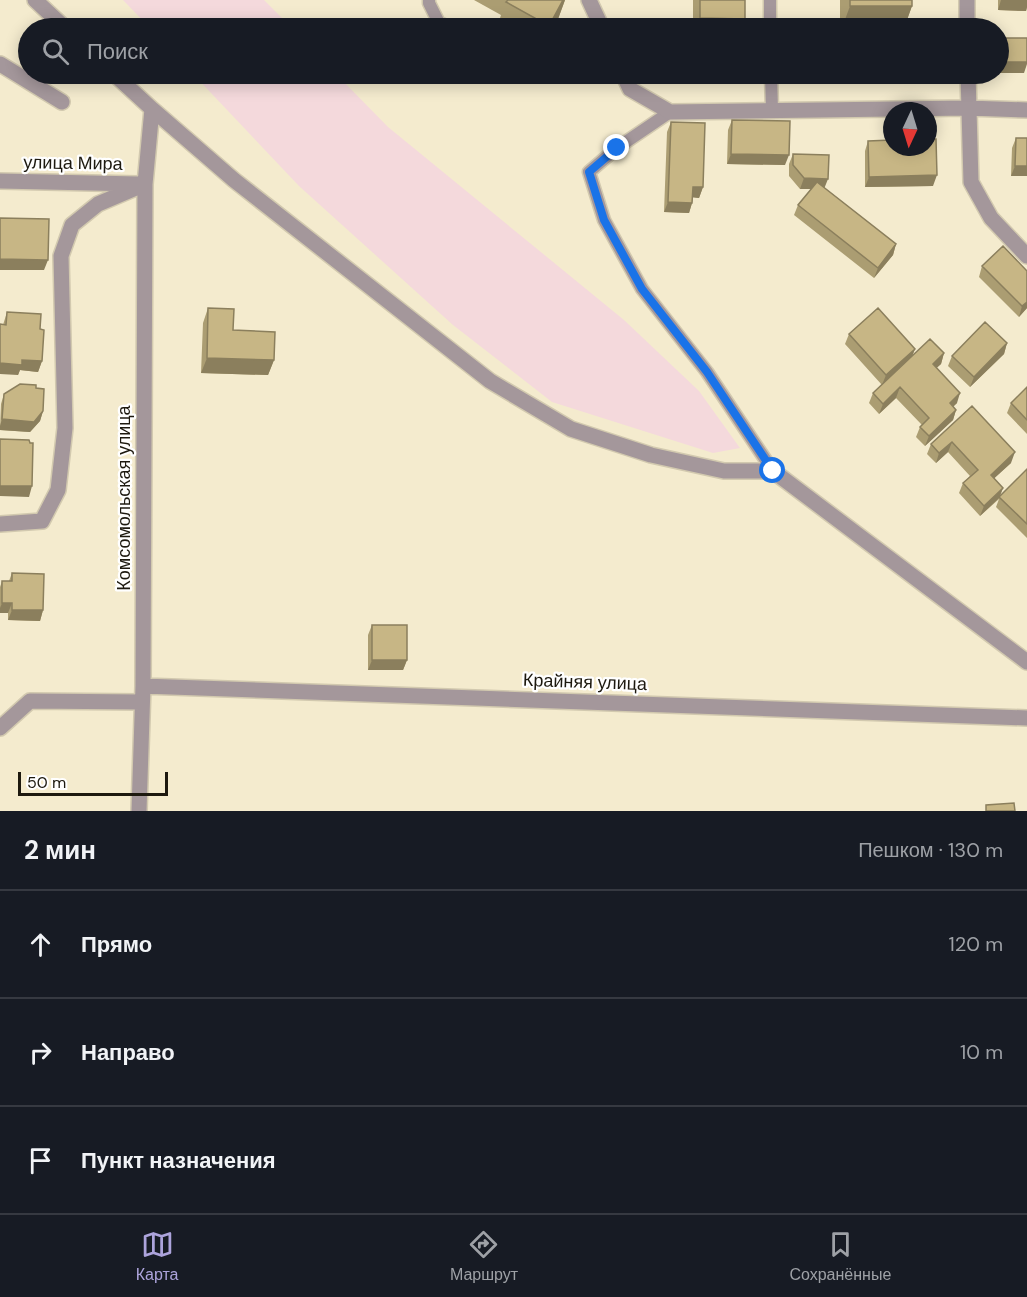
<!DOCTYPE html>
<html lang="ru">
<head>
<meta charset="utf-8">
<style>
  :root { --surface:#171b24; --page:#242831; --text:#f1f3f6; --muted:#9ea1a6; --line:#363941; --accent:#ada4dc }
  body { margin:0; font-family:"DM Sans",sans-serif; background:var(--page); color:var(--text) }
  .compass { position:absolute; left:883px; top:102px; width:54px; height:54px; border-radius:50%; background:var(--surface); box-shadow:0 3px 15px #0003; rotate:184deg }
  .scale { position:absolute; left:18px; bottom:15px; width:150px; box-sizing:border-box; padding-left:6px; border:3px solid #1d190f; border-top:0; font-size:16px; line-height:21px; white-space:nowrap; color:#1d190f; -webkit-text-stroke:4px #fff; paint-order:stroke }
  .stop { position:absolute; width:18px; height:18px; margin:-14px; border:4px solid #1a73e8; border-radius:50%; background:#fff }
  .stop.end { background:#1a73e8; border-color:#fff; box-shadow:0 2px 6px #0008 }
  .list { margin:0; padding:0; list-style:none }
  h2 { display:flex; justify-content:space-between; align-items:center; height:78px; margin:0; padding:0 24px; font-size:26px }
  h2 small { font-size:20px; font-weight:400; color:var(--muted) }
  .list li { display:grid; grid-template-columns:39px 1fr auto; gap:18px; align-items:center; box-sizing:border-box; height:108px; padding:0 24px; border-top:2px solid var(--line) }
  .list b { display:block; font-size:22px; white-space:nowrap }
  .list em { font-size:20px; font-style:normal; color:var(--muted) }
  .icon { flex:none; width:33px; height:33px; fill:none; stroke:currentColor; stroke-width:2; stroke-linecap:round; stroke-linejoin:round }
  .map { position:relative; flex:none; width:1027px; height:811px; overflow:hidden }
  .search { position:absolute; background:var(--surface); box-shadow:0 3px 15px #0003; left:18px; right:18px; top:18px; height:66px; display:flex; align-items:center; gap:15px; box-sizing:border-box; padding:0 21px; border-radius:33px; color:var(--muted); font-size:22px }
  .sheet { height:402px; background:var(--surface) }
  nav { display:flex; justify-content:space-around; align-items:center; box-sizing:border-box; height:84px; border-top:2px solid var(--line); background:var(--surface); font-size:16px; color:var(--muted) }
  nav a { display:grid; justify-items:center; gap:3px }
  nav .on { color:var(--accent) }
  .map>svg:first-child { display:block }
</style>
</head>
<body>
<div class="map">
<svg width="1027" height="811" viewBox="0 0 1027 811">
  <rect width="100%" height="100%" fill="#f4ebce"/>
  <path fill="#f4d9dc" d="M123,0h141l28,28h-142z
    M193,74h143l52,53 236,193 75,71 41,57 -27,5 -161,-51 -99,-77 -154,-139z"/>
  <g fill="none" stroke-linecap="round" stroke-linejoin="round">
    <g stroke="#d2c9af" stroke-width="15">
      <path id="service" d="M429,0v3l10,20 12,5
        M770,0v28
        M771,74l1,36
        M670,112l-53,36 -28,24 15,48 38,69 65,83 66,99"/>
    </g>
    <g stroke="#d2c9af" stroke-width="18">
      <path id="minor" d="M35,0l30,28
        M589,0l13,28
        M967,0v28
        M0,64l62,38
        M114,74l38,35
        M623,74l7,15 40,23 298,-4 59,2
        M968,74l3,108 20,36 36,38
        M0,181l138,3
        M0,524l42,-3 16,-31 7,-62 -4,-172 11,-31 26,-21 47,-20
        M143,686l884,32
        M0,728l30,-27 112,1
        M139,811l4,-125 2,-502 7,-75 82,71 256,201 81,48 80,26 73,16h49l254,191"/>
    </g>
    <use href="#service" stroke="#a4979b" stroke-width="12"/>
    <use href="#minor" stroke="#a4979b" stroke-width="15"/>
  </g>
  <path fill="#ab9d72" d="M474,0h91l-7,19 -6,9h-55l4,-13z
    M693,0h52l-4,28h-48z
    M840,0h72v6l-8,22h-64z
    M998,0h29v7l-1,4 -28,-1z
    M732,120l53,45 -58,-1 1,-34z
    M671,122l32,65 -4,11 -6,-1 -1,6 -3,10 -25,-1 3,-80z
    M1016,138h11v38h-16l1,-28z
    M868,141l65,45 -68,1v-36z
    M793,154l32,34 71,56 -3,11 -19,23 -80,-63 4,-10 13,-16h-11l-11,-13v-12z
    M982,266l45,5v37l-8,9 -40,-40z
    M208,308l25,22 41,30 -6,15 -67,-2 2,-50z
    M7,312l33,17 2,32 -4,11 -18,-2 -2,5 -15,-50z
    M849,334l66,15 -3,7 32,-3 -3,11 -5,4 21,35 -4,4 3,3 -3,10 -28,26 -9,-9 4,-10 2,-2 -26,-27 -17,16 -10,-11 4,-10 9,-8 -37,-41z
    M1007,343l-3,11 -34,33 -22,-21 4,-10z
    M1027,387v47l-20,-21 4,-10z
    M36,388l7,23 -3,10 -10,11 -30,-2 1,-26 3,-10z
    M972,406l39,57 -17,15 9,10 -3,8 27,-27v69l-31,-31 3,-8 -19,17 -21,-23 4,-10 7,-7 -22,-24 -12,11 -9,-9 4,-10z
    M12,573l31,37 -3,11 -32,-1v-7h-8v-26l2,-6h7z
    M372,625l35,35 -4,10h-35v-35z"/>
  <path fill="#8b7f5d" d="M563,0h2l-7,19 -6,9h-4z
    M1001,0h26v7l-1,4 -28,-1z
    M850,6h62l-8,22h-62z
    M700,18l45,1 -4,9h-45z
    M999,62h28v2l-3,9h-25z
    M731,154l58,1 -4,10 -58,-1z
    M1015,166h12v10h-16z
    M937,175l-4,11 -68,1 4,-10z
    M804,178l24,1 -4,10h-24z
    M693,187h10l-4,11 -10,-1z
    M668,202l24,1 -3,10 -25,-1z
    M896,244l-3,11 -19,23 4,-10z
    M0,259l48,1 -4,10h-44z
    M1027,302v6l-8,9 3,-11z
    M1007,343l-3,11 -34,33 4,-10z
    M915,349l-4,10 -29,26 4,-10z
    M944,353l-3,11 -12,11 4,-11z
    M207,358l67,2 -6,15 -67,-2z
    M22,360l20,1 -4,11 -18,-2 -2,5 -18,-1v-11z
    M900,387l-4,11 -17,16 4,-10z
    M960,393l-3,10 -11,10 4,-10z
    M956,410l-3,10 -28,26 4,-10z
    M43,411l-3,10 -10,11 -30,-2v-4l2,-7z
    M952,442l-4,10 -12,11 3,-10z
    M1015,452l-4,11 -24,22 4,-10z
    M0,486h32l-3,11 -29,-1z
    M1003,488l-4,10 -19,18 4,-10z
    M2,603h10l-4,10h-8v-5z
    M12,610h31l-3,11 -32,-1z
    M372,660h35l-4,10h-35z"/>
  <path fill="#c7b685" stroke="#8b7f5d" stroke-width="1.5" d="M508,0h55l-14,26 -43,-24z
    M700,0h45v19l-45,-1z
    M850,0h62v6h-62z
    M999,38h28v24h-28z
    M732,120l58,1 -1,34 -58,-1z
    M671,122l34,1 -2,64h-10l-1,16 -24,-1z
    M1016,138h11v28h-12z
    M928,139h8l1,36 -68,2 -1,-36 24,-1v7h36z
    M793,154l36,1 -1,24 -24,-1 -11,-13z
    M817,182l79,62 -18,24 -80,-63z
    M0,218l49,1 -1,41 -48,-1z
    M1003,246l24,25v31l-5,4 -40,-40z
    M208,308l26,1 -1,21 42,2 -1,28 -67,-2z
    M878,308l37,41 -29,26 -37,-41z
    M7,312l34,2 -1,15 4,1 -2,31 -20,-1v5l-22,-2v-39l6,1z
    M985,322l22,21 -33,34 -22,-21z
    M930,339l14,14 -11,11 27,29 -10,10 6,7 -27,26 -9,-9 9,-9 -29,-31 -17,17 -10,-11z
    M20,384l16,1v3l8,1 -1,22 -9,11 -32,-3 2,-25z
    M1027,387v33l-16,-17z
    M972,406l43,46 -24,23 12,13 -19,18 -21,-23 15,-13 -26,-28 -13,11 -8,-9z
    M0,439l29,1 1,3h3l-1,43h-32z
    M1027,469v55l-28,-27z
    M12,573l32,1 -1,36h-31v-7h-10v-22h10z
    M372,625h35v35h-35z
    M1014,803l1,8h-29v-6z"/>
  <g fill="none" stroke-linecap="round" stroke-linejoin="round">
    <path stroke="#1a73e8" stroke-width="8" d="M617,148l-28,24 15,48 38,69 65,83 66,99"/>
  </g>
  <g text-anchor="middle" stroke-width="4.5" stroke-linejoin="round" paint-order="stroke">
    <g font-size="18" fill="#1d190f" stroke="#fff">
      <text transform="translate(73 163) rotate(1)" y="6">улица Мира</text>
      <text transform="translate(124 498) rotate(-90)" y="6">Комсомольская улица</text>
      <text transform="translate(585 682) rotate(2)" y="6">Крайняя улица</text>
    </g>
  </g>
</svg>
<svg class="compass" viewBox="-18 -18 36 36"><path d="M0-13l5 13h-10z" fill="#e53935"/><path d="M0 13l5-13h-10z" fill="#9ea1a6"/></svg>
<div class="scale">50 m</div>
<div class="stop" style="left:773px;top:471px"></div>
<div class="stop end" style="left:617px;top:148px"></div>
<div class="search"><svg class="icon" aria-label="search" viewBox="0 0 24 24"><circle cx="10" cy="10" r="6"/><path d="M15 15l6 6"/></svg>Поиск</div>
</div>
<section class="sheet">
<h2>2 мин<small>Пешком · 130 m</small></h2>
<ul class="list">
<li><svg class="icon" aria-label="ahead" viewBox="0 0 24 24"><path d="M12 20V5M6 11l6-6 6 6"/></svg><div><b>Прямо</b></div><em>120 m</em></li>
<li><svg class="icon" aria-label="right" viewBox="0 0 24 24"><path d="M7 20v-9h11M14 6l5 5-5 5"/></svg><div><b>Направо</b></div><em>10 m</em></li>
<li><svg class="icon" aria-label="arrive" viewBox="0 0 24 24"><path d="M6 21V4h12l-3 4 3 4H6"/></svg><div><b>Пункт назначения</b></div></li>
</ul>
</section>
<nav>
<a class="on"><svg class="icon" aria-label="map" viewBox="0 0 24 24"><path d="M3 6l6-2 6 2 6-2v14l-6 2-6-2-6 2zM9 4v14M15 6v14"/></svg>Карта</a>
<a><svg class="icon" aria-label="directions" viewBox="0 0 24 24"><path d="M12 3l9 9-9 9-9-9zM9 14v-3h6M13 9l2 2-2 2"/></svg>Маршрут</a>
<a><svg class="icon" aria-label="saved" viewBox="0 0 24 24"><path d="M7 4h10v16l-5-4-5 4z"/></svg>Сохранённые</a>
</nav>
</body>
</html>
